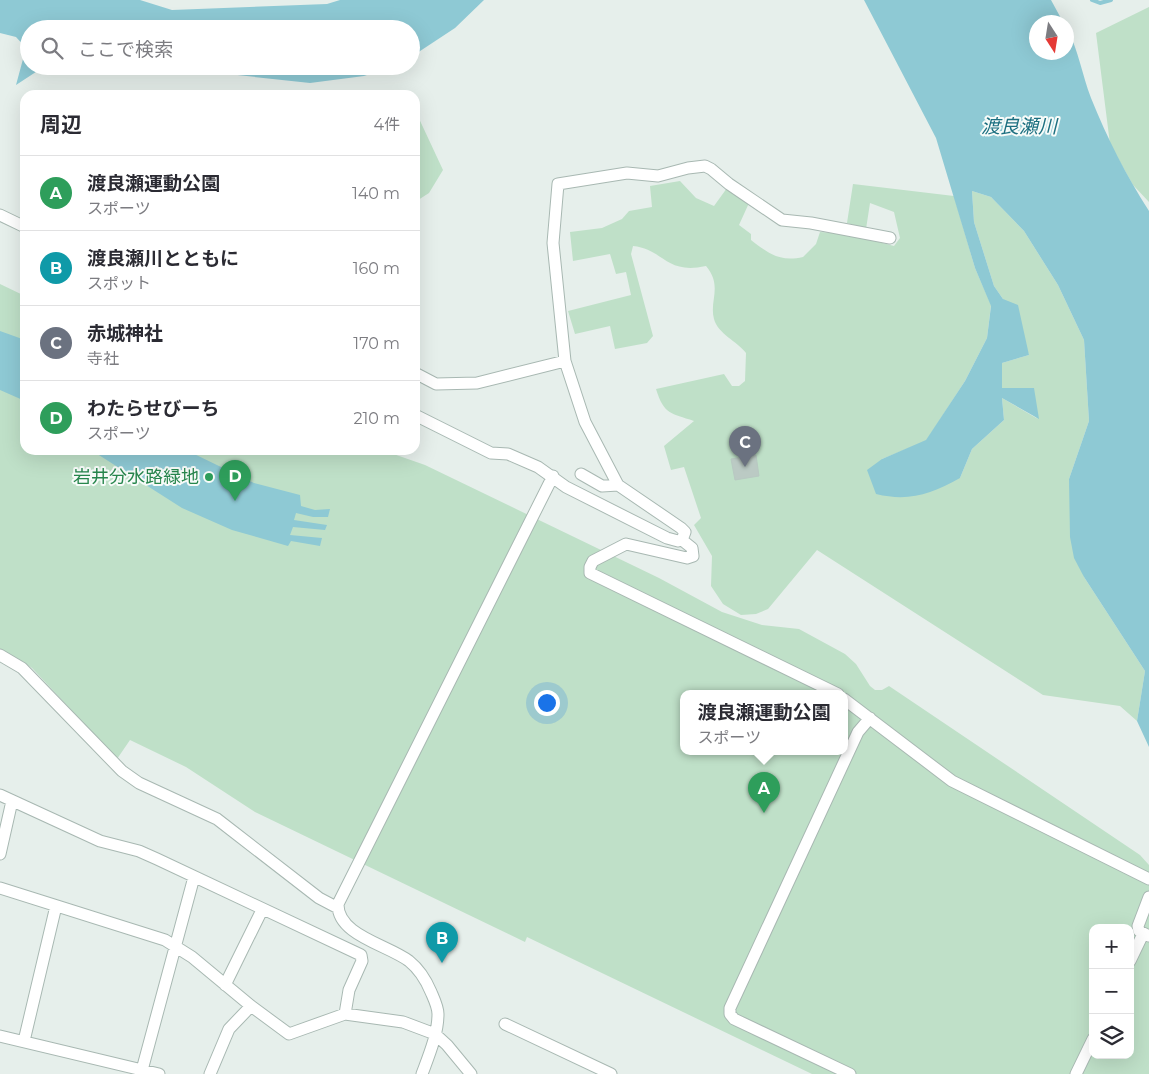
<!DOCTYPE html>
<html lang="ja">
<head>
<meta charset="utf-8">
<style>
  :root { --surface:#fff; --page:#f2f2f3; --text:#2b2b33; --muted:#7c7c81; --line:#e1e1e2; --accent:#855347 }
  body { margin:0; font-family:Montserrat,"Noto Sans JP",sans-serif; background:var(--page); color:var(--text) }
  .controls { position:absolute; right:15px; bottom:15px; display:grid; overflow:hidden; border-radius:10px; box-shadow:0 5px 20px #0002 }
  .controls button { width:45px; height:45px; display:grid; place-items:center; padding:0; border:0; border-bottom:1px solid var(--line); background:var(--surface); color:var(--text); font:25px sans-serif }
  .compass { position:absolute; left:1029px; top:15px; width:45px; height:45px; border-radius:50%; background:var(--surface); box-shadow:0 5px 20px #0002; rotate:168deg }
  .you { position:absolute; left:546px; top:702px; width:18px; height:18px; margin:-12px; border:4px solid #fff; border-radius:50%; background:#1a73e8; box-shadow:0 0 0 8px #1a73e833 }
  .badge { display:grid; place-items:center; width:32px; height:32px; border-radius:50%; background:var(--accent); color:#fff; font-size:16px; font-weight:700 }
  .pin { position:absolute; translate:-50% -41px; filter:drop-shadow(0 1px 2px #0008) }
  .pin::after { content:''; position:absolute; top:26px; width:18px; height:15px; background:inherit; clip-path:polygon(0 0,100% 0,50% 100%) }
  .popup { position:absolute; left:680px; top:690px; width:168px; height:65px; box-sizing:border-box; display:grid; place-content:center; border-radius:10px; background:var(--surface); filter:drop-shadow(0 1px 4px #0005); font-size:16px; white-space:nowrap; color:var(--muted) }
  .popup b { font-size:19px; color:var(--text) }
  .popup::after { content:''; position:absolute; left:50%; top:100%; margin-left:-10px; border:10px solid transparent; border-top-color:var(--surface) }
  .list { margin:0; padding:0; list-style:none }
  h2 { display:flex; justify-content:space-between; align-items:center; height:65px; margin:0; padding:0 20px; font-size:21px }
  h2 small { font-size:16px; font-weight:400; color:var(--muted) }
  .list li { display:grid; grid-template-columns:32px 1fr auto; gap:15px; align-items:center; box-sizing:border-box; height:75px; padding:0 20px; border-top:1px solid var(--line) }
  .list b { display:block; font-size:19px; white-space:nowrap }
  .list p { margin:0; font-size:16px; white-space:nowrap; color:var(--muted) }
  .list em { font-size:16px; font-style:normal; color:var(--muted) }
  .icon { flex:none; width:28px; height:28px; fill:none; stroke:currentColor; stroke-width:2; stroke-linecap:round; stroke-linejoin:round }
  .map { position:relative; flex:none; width:1149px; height:1074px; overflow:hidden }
  .search { position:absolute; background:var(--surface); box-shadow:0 5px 20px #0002; left:20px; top:20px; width:400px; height:55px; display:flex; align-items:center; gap:12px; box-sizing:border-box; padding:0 18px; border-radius:28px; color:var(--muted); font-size:19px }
  .panel { position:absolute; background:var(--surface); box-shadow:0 5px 20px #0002; left:20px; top:90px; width:400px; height:365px; border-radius:15px }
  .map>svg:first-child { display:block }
</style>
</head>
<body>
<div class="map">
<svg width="1149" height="1074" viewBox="0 0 1149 1074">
  <rect width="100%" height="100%" fill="#e6efeb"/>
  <path fill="#bfe0c8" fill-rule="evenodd" d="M1149,7v195l-16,-17 -23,-41 -14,-111z
    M415,110l28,60 -14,23 -14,9z
    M680,181l16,17 18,8 13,-18 22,15 -10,22 12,9v6c18,14 29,22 52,17l13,-13 4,-12 28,2 46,12 6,-8 -6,-26 -24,-9 -4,26 -19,-6 6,-39 101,12 21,72 16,37 -4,33 -22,43 -39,60 -44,18 78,19 12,-29 32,-29 -2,-22 36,21 -36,-31v-25l27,-8 -26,-56 -9,-13 -20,-64 -2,-31 19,6 33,34 34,54 26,55 5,81 -20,58 15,98 61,94 -8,50 -17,-15 -77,-11 -226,-145 -49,59 -12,5 -15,1 -18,-11 -12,-18 1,-30 -18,-31 7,-7 -17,-51 -13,3 -7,-24 30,-25c-23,-8 -30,-6 -38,-32l68,-15 8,12h7l6,-5 1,-28c-9,-12 -28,-19 -32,-34 -5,-18 9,-33 -8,-53 -41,9 -42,-17 -73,-20l-2,8 22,82 -6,7 -32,6 -5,-23 -35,8 -7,-23 63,-16 -5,-23 -10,2 -6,-20 -37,7 -3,-29 32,-4 20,-9 7,-8 23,-4 -2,-21z
    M0,284l25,12v154h357l43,15 234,113 63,34 40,13 37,4 46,25 11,10 14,22 5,4h7l7,-4 251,169 9,10v209h-337l-285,-137 -2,5 -270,-130 -69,-45 -56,-27 -13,19 -85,-91 -10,-7 -7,8 -15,-8zM684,694h160v58h-160zM1093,928h37v127h-37z"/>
  <path fill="#8ec9d4" d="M0,0h140l32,10 155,-6 13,-4h144l-29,28 -44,29v-28h-382v37h16l-29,19 10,-37 -10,-11 -16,-4z
    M864,0h187l12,22h-27v30h30l1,-23c12,22 15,46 24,69 16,40 35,77 58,113v536l-12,-26 8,-50 -61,-94 -10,-19 -4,-21 -1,-58 20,-58 -5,-81 -26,-55 -34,-54 -33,-34 -19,-6 2,31 20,64 9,13 15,6 11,50 -27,8v25h32l5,31 -37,-21 2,22 -32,29 -12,29c-29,16 -51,24 -84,16l-9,-24 15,-11 44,-19 39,-59 22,-43 4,-32 -16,-38 -39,-130z
    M154,66h239l-29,10 -54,7z
    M0,331l25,9v61l-25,-11z
    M91,450h95l68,33 46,12 1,11 14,4 15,-1 -2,8h-15l-17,-4 -2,7 33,5 -2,5 -32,-3 -3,8 32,3 -2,8 -29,-5 -3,5 -56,-16 -50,-22z"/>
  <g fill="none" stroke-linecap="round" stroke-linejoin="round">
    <path stroke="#8ec9d4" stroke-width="4" d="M1092,0l8,3 11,-3"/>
  </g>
  <path fill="#bbcac4" stroke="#b8c9c2" d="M756,455l3,21 -24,4 -4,-21z"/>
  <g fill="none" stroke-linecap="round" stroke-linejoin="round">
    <g stroke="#a8b8b2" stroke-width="13">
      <path id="minor" d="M0,215l25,12
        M415,373l21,11 41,-1 88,-22
        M415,415l76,38 17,1 30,13 28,20 101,51 11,3 4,-1 10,8 1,8 -6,2 -61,-14 -33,17 -3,6v6l248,121
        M581,474l21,12 16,-1
        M682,540l3,-8 -4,-4 -63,-43 -33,-63 -20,-61 -12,-118 5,-59 69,-11 31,3 30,-8 17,-2 6,3 18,15 53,36 29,3 79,15
        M0,655l22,13 100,103 17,12 78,36 102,79 19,10
        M844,699l108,82 197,98
        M0,795l100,46 39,10 18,8 204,96 1,6 -13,29 -4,24
        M0,854l12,-53
        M0,888l165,52 27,17 59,49 38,28 56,-20 58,8 32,12 12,11 24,29
        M1149,897l-11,29 1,5 10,5
        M1130,961l13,-27
        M225,985l37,-75
        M505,1024l106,50
        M0,1036l159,38
        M24,1041l32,-135
        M142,1070l52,-193
        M210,1074l19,-45 22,-23
        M422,1074c7,-19 16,-40 16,-60 0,-7 -4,-15 -7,-22 -5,-12 -12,-23 -22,-31 -21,-16 -72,-26 -71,-57l215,-428
        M850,1074l-116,-55 -4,-5v-6l128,-276 12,-14
        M1076,1074l17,-35"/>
    </g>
    <use href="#minor" stroke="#fff" stroke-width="11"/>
  </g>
  <circle fill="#2e9e5b" stroke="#f7fbf9" stroke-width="2" cx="209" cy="477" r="5"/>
  <g text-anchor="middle" stroke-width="4" stroke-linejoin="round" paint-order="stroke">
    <g font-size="18" fill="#27864d" stroke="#f7fbf9" text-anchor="end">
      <text x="199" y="483">岩井分水路緑地</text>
    </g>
    <g font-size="19" font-style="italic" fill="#1c6f80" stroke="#f7fbf9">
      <text x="1019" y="133">渡良瀬川</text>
    </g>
  </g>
</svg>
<div class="controls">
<button>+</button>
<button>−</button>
<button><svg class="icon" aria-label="layers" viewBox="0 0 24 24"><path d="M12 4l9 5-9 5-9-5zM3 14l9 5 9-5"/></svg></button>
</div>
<svg class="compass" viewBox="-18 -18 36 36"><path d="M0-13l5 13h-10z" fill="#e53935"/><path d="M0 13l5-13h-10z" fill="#7c7c81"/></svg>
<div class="you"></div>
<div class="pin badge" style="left:764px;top:813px;background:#2e9e5b">A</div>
<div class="popup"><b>渡良瀬運動公園</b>スポーツ</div>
<div class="pin badge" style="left:442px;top:963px;background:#0f9aa8">B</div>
<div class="pin badge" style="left:745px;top:467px;background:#6b7280">C</div>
<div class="pin badge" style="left:235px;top:501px;background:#2e9e5b">D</div>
<div class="search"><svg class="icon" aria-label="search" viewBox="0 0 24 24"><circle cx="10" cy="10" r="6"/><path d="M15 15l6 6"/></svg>ここで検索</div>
<section class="panel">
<h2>周辺<small>4件</small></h2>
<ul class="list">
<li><span class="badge" style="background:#2e9e5b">A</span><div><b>渡良瀬運動公園</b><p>スポーツ</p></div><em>140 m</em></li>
<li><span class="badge" style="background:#0f9aa8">B</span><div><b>渡良瀬川とともに</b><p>スポット</p></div><em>160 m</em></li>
<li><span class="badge" style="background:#6b7280">C</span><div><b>赤城神社</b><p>寺社</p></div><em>170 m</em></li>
<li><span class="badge" style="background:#2e9e5b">D</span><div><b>わたらせびーち</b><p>スポーツ</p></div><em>210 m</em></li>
</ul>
</section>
</div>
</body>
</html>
